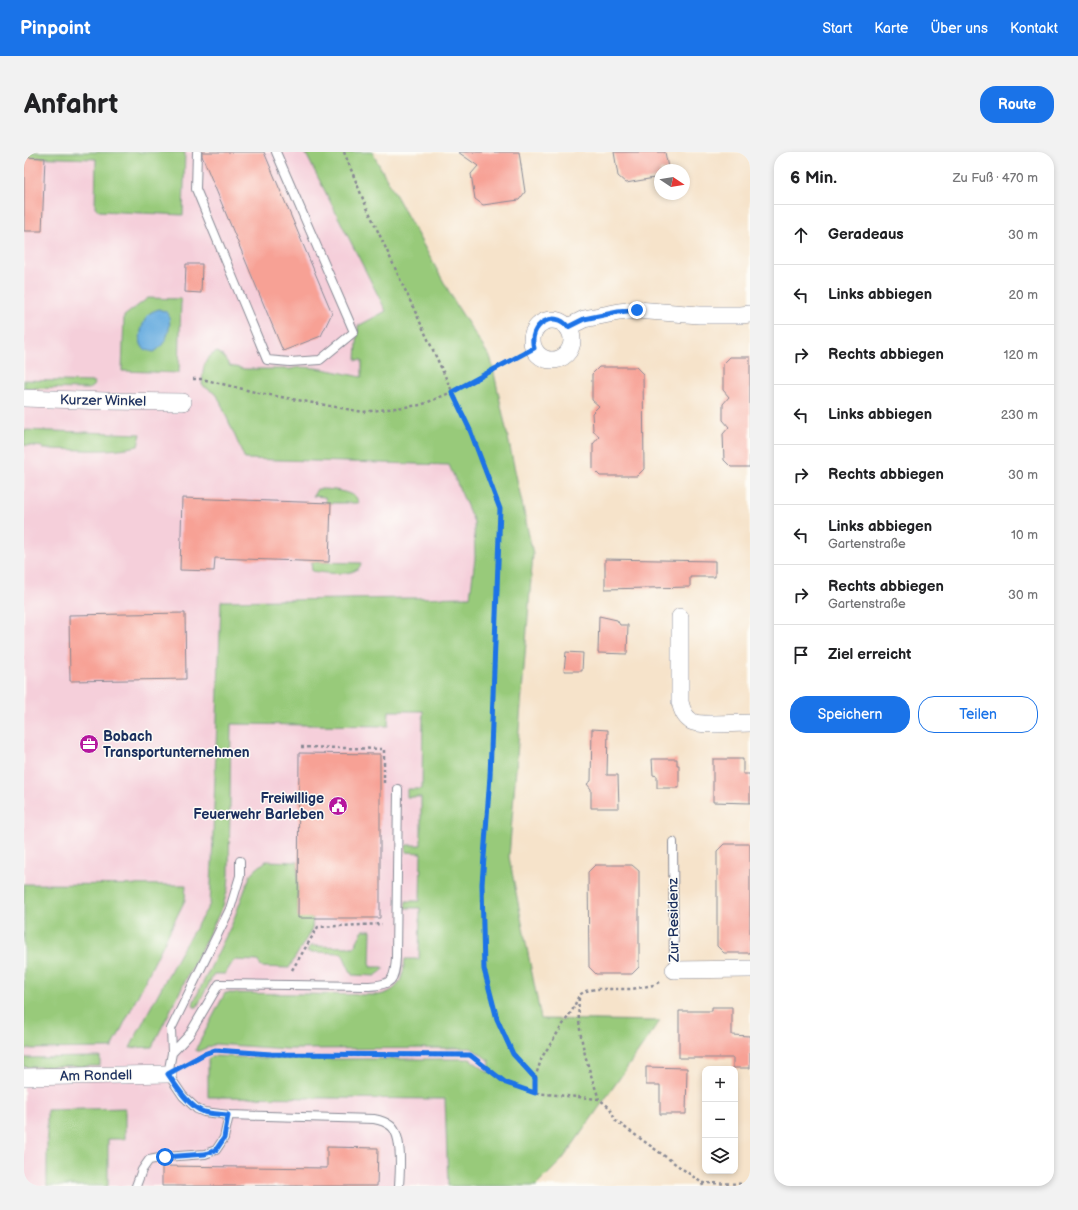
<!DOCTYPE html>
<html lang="de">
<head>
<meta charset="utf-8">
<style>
  :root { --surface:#fff; --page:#f2f2f2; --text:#202124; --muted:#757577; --line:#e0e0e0; --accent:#1a73e8 }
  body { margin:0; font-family:"Balsamiq Sans",sans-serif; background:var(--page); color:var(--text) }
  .controls { position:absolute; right:12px; bottom:12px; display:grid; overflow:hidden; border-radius:8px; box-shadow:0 2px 6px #0003 }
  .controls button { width:36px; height:36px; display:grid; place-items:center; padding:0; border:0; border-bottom:1px solid var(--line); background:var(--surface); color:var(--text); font:20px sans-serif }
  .compass { position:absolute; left:630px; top:12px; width:36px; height:36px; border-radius:50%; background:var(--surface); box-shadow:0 2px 6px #0003; rotate:102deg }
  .stop { position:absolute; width:12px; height:12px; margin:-9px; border:3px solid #1a73e8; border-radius:50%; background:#fff }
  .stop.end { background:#1a73e8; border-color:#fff; box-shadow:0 1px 4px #0008 }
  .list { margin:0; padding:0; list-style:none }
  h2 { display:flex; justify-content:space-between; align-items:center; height:52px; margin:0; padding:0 16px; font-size:17px }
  h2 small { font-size:13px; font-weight:400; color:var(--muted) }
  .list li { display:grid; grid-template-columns:26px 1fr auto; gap:12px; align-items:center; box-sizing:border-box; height:60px; padding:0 16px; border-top:1px solid var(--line) }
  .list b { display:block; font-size:15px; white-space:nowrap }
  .list p { margin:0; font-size:13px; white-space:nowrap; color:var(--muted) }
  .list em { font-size:13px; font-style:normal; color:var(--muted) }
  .actions { display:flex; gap:8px; padding:12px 16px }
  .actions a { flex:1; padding:9px 0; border:1px solid var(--accent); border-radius:16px; text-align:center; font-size:14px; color:var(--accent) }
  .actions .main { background:var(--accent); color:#fff }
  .icon { flex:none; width:22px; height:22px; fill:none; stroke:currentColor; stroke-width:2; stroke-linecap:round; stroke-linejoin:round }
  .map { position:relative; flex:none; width:726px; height:1034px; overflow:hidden; border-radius:16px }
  header { display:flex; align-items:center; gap:24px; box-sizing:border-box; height:56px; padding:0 20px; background:var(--accent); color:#fff }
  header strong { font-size:19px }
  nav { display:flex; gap:22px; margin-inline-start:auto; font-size:14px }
  .intro { display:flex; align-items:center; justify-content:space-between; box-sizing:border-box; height:96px; padding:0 24px }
  h1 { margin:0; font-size:28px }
  .button { padding:10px 18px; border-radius:16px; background:var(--accent); color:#fff; font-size:14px; font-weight:700 }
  main { display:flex; gap:24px; padding:0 24px }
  aside { flex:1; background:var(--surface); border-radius:16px; box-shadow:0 2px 6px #0003 }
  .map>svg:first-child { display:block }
</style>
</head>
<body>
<header>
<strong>Pinpoint</strong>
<nav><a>Start</a><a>Karte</a><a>Über uns</a><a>Kontakt</a></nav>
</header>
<div class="intro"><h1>Anfahrt</h1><a class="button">Route</a></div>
<main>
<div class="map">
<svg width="726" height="1034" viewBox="0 0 726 1034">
  <rect width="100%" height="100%" fill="#fdfcf7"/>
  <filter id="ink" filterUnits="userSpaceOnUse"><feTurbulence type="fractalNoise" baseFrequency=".025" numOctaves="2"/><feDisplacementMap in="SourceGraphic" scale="8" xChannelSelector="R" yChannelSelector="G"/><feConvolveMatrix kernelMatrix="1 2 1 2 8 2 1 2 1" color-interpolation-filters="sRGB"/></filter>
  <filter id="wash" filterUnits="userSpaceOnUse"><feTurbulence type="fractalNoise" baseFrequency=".012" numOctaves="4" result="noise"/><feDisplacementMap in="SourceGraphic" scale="16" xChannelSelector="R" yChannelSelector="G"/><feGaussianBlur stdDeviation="0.9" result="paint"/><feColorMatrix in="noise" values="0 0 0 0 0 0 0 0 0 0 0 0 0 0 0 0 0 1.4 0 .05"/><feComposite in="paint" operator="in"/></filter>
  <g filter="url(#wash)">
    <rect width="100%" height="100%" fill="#f6e3ca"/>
    <path fill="#f5cfda" d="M0,0h281l82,159 62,154 25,57 1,36 -5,39 20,464 -21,125h-445z"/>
    <path fill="#98ca7a" stroke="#5a7c6c" d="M0,0h161l-2,63 -84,-4 -4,-4 1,-48 -72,-2z
      M281,0h67l85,154 34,53 42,195 -24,303 32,162 119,2 -98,139 -26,26h-88l-3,-87 -237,-2v-37l4,-4 77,3h181l19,14 1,-12 -19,-13 -184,1 -72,-5 -16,7h-3v-2l29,-56 154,2c21,-4 24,-17 26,-36h14l1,-51h-15l1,-7h14l1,-48 -15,-1v-7h15v-48h-14v-8h15l1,-78h-34l-1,15 -157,-2 -2,152 -1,12 -5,18 -71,141 -22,1 15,-30 35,-65 30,-49 2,-40 9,-263 249,-4 5,-39 -1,-36 -25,-57 -204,-6 -28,-64 -15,-10c1,-14 0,-27 15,-33l6,4 7,10 15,3h46c17,-6 52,5 71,8v-17h-6l2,-34 28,-15z
      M124,146l33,1 -2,74 -57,-2 2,-55z
      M0,228l71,2 -2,4 -4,3 -65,-1z
      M0,278l117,4 -3,12c-30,7 -63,3 -95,3v-2l-19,-2z
      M293,337c14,0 27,1 39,8l3,6h-33l-1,-6 -12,-1z
      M287,410l50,1c-1,15 -38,10 -49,8z
      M242,709l32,1v55l15,1 -1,11 -23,39 -28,-1 -3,-6 -24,-1 -9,14h-11l-16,31 -1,2h-3l-1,-2 1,-4 38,-77 18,-48 5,-6z
      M0,732l162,1 -1,15 -73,148 -88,1z
      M339,778h8l-1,37h13v3l-8,6 -23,-1 -10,-22 -35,-1 3,-6 44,1z
      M76,905v9l-76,1v-9z
      M101,956v31h-17v47h-61v-76z"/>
    <path fill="#6baee0" stroke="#436e9f" d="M135,157l9,4c5,14 -2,32 -14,39 -3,-1 -7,-1 -9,-3 -10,-5 -2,-31 5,-36 3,-2 6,-3 9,-4z"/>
    <g id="blocks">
      <path fill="#f7a195" d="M178,0h62l68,161 -11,23 -38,15 -81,-195z
        M434,0h61l6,40 -6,8 -36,5 -8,-6 -4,-25 7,-8z
        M590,0h51l3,16 -2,2h-6v7l-34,6 -8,-7z
        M0,5l21,1 -3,73h-18z
        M162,112h16l-1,29 -16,-1z
        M706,205h20v110h-19l-7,-7 -1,-26 6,-7 -6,-7v-16l6,-7 -6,-7v-26z
        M575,215h37l7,7 1,95 -7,7h-37l-7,-7v-25l6,-7 -6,-7 -1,-17 7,-7 -7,-6v-26z
        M158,346l149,5 -2,59 -114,-4 -1,13 -34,-1z
        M581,407l110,2v16h-25v10l-85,2z
        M161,461l1,66 -116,2 -1,-66z
        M575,464l18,4 3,5h8l-1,29 -29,-1z
        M542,500l17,1 -1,18h-18z
        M568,577l16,1 -1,45h11l1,33h-28v-19l-4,-5 4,-3z
        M275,601l81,1v164h-82z
        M628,607h25v6h2v23h-22v-12l-4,-1z
        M689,607h30v15h7v29l-37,-1z
        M700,692h26v109h-26l-7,-7v-95z
        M571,713h37l7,6v96l-7,7h-36l-7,-7 -1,-95z
        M688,855h20v28l18,1v32h-17v-10h-54v-47h33z
        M622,915l41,1 -1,46h-26v-29h-14z
        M303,995l51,1 -1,38h-215v-20l165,2z"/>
    </g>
  </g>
  <g filter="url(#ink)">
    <use href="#blocks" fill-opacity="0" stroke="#888994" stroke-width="1"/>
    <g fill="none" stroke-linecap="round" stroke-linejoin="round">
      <g stroke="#888994" stroke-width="10">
        <path id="lane" d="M173,0l-1,37 71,171 23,2 30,-2 34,-28 -78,-180
          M649,690l1,128
          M216,709v15l-10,33 -59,120 1,24 -4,21 15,22 14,13 7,3 25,3 145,4c6,1 12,3 17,7 12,10 9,45 8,60
          M148,901l17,-18 30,-51 150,2c23,-1 26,-6 27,-29l2,-168
          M112,1034l6,-16 7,-10 16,-3 40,-3 11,-4 8,-12 5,-23"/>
      </g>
      <g stroke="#888994" stroke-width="18">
        <path id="street" d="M508 188a20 20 0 1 1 40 0a20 20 0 1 1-40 0Z
          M544,175l16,-8 35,-7 18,-2 62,5h42l9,-1
          M0,246l82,3 77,1
          M656,465v85c2,8 4,14 11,19 6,5 48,2 59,2
          M650,818l76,-1
          M0,925l144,-3"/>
      </g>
      <path stroke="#888994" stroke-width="2.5" stroke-dasharray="3 3" stroke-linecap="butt" d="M320,0l19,47 107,231 30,79 -10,267 -8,108 2,85 13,50 16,35 22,24v15
        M169,227h9l57,14 104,19 58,-7 31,-13 82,-44
        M277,595l83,2v34
        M268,818l26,-43 64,-3
        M555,846c-3,34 9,69 20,101
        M161,912l20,-10 10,-4 56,5h199l36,28 29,10 64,6 11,9 6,13 86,62 1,3
        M511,926l7,-21 31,-48 6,-14 7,-4 10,-2h36l22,-4 5,-3
        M678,1031l48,1"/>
      <use href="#lane" stroke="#fff" stroke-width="8"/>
      <use href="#street" stroke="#fff" stroke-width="17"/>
    </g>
  </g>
  <g fill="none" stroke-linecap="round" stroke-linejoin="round" filter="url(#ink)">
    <path stroke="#1a73e8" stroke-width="5" d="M141,1005l40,-3 11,-4 8,-12 4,-23c-7,-1 -17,-1 -24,-3 -15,-5 -28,-26 -36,-38l36,-20 11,-4 56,4 199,1 36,28 29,10v-15l-22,-24 -16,-35 -13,-50 -2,-85 8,-108 10,-267 -30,-79 -18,-38 82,-44c-7,-22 20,-40 34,-21l16,-8 34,-7 19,-2"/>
  </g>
  <defs>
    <g id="office-disc" transform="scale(1)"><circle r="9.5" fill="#b5179e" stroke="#fdfcf7"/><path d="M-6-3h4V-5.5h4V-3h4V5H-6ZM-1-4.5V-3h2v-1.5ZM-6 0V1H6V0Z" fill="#fff"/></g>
    <g id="civic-disc" transform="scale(1)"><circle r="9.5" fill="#b5179e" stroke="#fdfcf7"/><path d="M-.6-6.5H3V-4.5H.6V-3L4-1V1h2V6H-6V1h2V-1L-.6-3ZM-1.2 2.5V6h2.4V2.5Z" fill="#fff"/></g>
  </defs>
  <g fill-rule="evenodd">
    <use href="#office-disc" x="65" y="592"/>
    <use href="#civic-disc" x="314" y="654"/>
  </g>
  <g text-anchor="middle" stroke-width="3" stroke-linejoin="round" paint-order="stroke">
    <g font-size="14" fill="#1b2f5e" stroke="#fdfcf7">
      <text transform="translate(79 248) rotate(1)" y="5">Kurzer Winkel</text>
      <text transform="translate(649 768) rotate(-91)" y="5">Zur Residenz</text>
      <text transform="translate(72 923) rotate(-1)" y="5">Am Rondell</text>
    </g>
    <g font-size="14" font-weight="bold" fill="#1b2f5e" stroke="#fdfcf7" text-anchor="start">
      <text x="79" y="589">Bobach<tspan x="79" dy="16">Transportunternehmen</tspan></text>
      <text x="300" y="651" text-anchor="end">Freiwillige<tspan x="300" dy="16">Feuerwehr Barleben</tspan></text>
    </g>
  </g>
</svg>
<div class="controls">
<button>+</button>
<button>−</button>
<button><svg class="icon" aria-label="layers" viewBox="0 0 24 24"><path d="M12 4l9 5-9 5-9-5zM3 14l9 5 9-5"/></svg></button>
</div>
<svg class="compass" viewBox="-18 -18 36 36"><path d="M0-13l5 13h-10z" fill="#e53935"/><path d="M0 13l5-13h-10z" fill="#757577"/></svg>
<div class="stop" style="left:141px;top:1005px"></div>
<div class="stop end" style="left:613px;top:158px"></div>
</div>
<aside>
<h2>6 Min.<small>Zu Fuß · 470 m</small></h2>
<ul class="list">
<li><svg class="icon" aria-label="ahead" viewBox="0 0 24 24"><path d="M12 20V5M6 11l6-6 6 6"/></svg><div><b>Geradeaus</b></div><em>30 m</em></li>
<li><svg class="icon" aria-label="left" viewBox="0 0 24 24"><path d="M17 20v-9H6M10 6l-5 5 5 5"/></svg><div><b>Links abbiegen</b></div><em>20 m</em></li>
<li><svg class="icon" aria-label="right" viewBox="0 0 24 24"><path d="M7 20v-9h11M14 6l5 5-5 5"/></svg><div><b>Rechts abbiegen</b></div><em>120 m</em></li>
<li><svg class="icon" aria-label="left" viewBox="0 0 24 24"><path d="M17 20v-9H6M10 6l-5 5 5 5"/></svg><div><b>Links abbiegen</b></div><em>230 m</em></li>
<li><svg class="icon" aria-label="right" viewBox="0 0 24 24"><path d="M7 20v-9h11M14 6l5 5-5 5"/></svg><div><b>Rechts abbiegen</b></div><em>30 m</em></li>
<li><svg class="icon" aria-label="left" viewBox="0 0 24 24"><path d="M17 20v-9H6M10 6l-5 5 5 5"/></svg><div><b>Links abbiegen</b><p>Gartenstraße</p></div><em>10 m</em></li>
<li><svg class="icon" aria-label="right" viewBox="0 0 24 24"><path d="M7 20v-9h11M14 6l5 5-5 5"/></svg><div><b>Rechts abbiegen</b><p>Gartenstraße</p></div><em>30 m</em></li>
<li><svg class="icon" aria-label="arrive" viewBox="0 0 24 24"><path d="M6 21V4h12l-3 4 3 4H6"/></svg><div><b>Ziel erreicht</b></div></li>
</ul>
<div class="actions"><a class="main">Speichern</a><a>Teilen</a></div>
</aside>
</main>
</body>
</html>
